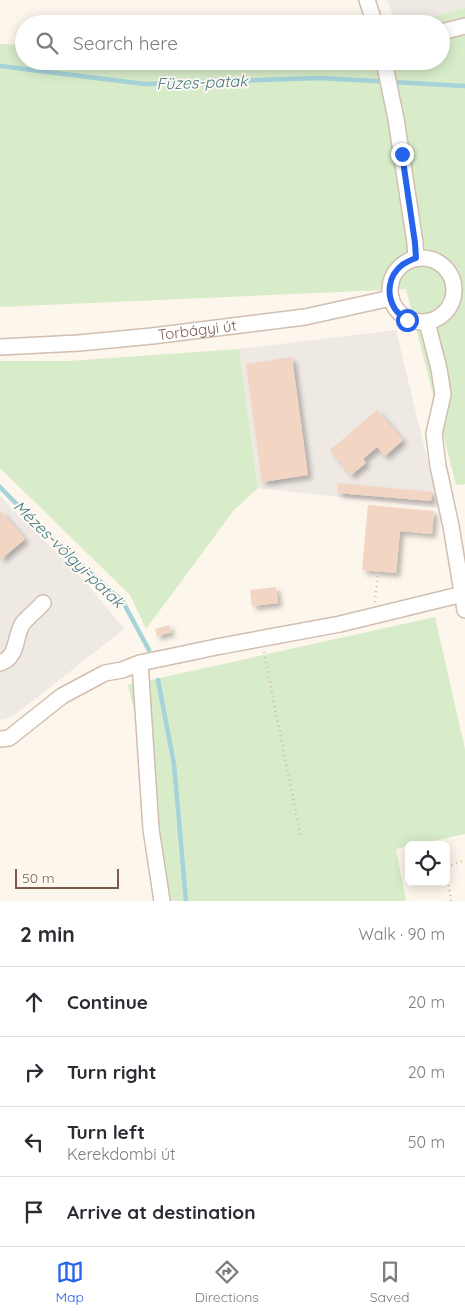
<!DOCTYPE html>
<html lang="en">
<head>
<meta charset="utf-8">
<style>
  :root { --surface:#fff; --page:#f2f2f3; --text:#2b2b33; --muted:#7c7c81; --line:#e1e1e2; --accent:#2563eb }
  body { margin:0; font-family:Quicksand,sans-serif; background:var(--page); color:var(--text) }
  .controls { position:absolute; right:15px; bottom:15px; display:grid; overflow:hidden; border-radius:8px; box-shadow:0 2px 12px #0003 }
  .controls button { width:45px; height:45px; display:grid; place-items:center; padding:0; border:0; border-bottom:1px solid var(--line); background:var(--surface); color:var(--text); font:25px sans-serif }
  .scale { position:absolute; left:15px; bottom:12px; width:104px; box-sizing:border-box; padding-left:5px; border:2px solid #7a5c4d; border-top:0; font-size:14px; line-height:18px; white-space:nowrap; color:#7a5c4d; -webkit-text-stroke:4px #fffaf3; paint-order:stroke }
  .stop { position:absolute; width:15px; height:15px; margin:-11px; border:4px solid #2563eb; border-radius:50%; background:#fff }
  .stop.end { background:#2563eb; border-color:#fff; box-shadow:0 1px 5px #0008 }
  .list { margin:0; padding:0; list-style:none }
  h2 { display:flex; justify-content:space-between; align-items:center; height:65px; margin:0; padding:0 20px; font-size:21px }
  h2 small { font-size:16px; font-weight:400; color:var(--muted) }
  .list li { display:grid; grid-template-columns:32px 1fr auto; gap:15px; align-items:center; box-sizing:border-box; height:70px; padding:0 20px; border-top:1px solid var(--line) }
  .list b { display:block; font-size:19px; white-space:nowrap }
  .list p { margin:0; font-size:16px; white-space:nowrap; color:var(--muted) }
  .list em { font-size:16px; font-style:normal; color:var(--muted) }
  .icon { flex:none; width:28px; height:28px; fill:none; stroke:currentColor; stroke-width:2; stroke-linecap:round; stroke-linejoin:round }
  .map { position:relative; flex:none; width:465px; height:901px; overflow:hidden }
  .search { position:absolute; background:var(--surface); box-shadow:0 2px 12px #0003; left:15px; right:15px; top:15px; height:55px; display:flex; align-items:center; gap:12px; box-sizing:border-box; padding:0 18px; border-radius:28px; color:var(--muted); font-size:19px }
  .sheet { height:345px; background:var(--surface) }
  nav { display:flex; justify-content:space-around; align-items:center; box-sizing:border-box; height:70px; border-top:1px solid var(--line); background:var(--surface); font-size:14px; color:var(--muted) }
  nav a { display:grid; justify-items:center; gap:2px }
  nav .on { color:var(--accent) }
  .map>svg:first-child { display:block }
</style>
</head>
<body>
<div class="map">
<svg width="465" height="901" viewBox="0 0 465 901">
  <defs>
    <filter id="shadow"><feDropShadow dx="4" dy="4" stdDeviation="2.5" flood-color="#0004"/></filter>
  </defs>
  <rect width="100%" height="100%" fill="#fdf6ec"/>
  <path fill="#efe9e4" d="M387,0h78v8l-60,16h-8z
    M396,330l43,178 -181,-20 -19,-139z
    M0,496l88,89 36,44 -112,88 -10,3 -2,-1z"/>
  <path fill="#d8ecc9" d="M465,8v476l-9,1 -50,-196 -406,18v-263l24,1v16h253l94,6 7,-6h63v-37h-36z
    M239,349l19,139 -24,22 -88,119 -16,-34 -130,-127v-107h68z
    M435,617l30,132v85l-51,11h-5v1l-13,3 10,52h-253l-9,-65 -5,-104 -11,-47z"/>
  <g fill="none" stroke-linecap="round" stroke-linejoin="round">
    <path stroke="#a5d3da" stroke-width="4.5" d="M0,66l144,18 175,-6 146,8
      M0,487l34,35 89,80 26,48
      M158,680l16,84 12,137"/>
  </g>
  <path fill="#f3d5c3" filter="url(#shadow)" d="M292,357l16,118 -46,7 -16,-118z
    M377,410l26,30 -18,16 -8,-9 -14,12 3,4 -15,12 -21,-25z
    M338,483l94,9 -1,9 -94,-8z
    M368,505l66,6 -2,23 -32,-3 -4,42 -34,-3z
    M1,511l24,28 -25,21v-48z
    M276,587l2,16 -26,3 -2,-16z
    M169,625l2,7 -14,4 -2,-7z"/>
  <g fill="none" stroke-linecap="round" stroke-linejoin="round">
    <g stroke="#d1beb0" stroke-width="18">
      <g id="minor">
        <path d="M367,0l8,24"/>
        <path d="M441,32l24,-6"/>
        <path d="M384,61l12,58 19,124 1,15"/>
        <circle cx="422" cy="290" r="32"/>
        <path d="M427,322l12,47 4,25 -9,40 4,32 13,60 14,84"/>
        <path id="s1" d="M0,347l79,-4 73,-7 153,-19 86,-19"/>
        <path d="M0,663c19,-6 14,-27 23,-40 6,-7 14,-13 20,-20"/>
        <path d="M140,663l11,166 11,72"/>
        <path d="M0,739l9,-1 53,-42 43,-23 17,-3 18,-7 81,-17 119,-22 123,-30"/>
      </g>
    </g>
    <path stroke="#d9b8a5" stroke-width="2.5" stroke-dasharray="1 4" stroke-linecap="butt" d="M375,602l3,-27
      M264,652l37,186
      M451,901l-5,-34 19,-7"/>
    <use href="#minor" stroke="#fff" stroke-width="15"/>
  </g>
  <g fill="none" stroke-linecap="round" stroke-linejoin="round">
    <path stroke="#2563eb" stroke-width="6" d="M402,154l13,89 1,15c-5,2 -10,4 -14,7 -14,11 -16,30 -7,44 3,5 8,7 12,11"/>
  </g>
  <g text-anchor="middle" stroke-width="4" stroke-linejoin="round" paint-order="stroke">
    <g font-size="15" fill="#7a5c4d" stroke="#fffaf3">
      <text dy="5" stroke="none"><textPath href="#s1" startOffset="198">Torbágyi út</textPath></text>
    </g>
    <g font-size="16" font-style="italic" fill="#437c86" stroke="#fffaf3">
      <text transform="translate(202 82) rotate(-2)" y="6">Füzes-patak</text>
      <text transform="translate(69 554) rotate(44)" y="6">Mézes-völgyi-patak</text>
    </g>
  </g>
</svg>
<div class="controls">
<button><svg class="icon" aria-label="locate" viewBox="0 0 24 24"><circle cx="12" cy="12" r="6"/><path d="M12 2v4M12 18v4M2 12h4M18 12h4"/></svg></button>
</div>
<div class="scale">50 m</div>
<div class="stop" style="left:407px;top:320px"></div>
<div class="stop end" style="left:402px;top:154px"></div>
<div class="search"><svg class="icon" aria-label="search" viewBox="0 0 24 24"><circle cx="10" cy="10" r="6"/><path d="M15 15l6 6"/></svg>Search here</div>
</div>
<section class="sheet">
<h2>2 min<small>Walk · 90 m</small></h2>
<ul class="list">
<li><svg class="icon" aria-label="ahead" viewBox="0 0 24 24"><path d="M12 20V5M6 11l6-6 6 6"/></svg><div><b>Continue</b></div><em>20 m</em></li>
<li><svg class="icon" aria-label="right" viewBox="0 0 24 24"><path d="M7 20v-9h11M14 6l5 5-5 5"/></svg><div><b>Turn right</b></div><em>20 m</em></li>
<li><svg class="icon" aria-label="left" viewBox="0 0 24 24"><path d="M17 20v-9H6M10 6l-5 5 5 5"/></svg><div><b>Turn left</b><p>Kerekdombi út</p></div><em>50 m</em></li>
<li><svg class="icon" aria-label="arrive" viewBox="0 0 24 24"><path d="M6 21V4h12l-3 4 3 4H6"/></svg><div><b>Arrive at destination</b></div></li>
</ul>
</section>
<nav>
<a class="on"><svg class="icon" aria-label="map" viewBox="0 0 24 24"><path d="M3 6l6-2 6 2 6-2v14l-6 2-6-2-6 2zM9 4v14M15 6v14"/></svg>Map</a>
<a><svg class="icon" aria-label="directions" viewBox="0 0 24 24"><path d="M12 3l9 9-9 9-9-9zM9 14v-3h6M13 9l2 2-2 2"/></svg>Directions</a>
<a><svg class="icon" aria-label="saved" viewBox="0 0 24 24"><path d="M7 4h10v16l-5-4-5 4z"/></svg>Saved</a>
</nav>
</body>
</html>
